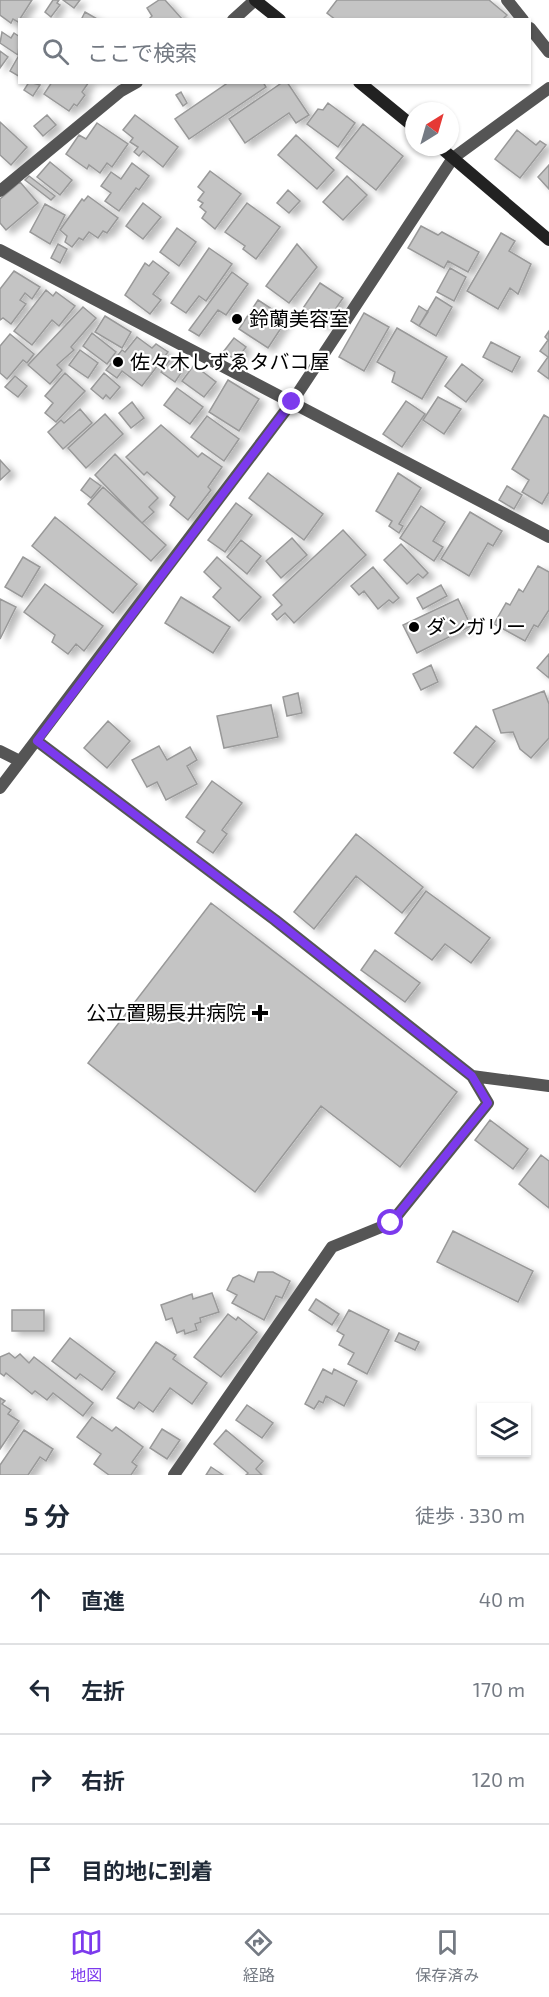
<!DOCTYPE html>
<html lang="ja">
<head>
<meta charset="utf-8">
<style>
  :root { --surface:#fff; --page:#f2f2f3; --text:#1f2937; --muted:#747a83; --line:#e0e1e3; --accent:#7c3aed }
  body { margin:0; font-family:"Exo 2","Noto Sans JP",sans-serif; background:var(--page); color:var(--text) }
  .controls { position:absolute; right:18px; bottom:18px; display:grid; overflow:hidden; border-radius:0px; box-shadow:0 2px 4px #0004 }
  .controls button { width:54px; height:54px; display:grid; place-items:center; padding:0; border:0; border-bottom:2px solid var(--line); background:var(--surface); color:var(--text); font:30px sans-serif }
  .compass { position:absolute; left:405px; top:102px; width:54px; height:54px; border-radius:50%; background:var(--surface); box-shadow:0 2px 4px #0004; rotate:37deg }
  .stop { position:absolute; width:18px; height:18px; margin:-14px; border:4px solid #7c3aed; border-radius:50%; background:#fff }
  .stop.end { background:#7c3aed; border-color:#fff; box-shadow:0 2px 6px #0008 }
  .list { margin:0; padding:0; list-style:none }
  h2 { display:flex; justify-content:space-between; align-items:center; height:78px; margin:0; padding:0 24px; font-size:26px }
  h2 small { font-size:20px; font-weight:400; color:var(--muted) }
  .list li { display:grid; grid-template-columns:39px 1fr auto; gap:18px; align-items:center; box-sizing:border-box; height:90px; padding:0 24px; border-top:2px solid var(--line) }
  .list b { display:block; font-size:22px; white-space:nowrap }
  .list em { font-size:20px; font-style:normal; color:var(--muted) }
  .icon { flex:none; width:33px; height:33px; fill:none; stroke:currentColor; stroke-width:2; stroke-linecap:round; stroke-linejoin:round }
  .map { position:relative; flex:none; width:549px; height:1475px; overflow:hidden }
  .search { position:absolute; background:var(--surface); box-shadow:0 2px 4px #0004; left:18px; right:18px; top:18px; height:66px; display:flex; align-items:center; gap:15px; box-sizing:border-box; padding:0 21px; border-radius:0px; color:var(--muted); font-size:22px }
  .sheet { height:438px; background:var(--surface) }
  nav { display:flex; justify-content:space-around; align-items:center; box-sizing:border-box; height:84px; border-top:2px solid var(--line); background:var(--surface); font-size:16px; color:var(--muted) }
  nav a { display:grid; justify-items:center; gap:3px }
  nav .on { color:var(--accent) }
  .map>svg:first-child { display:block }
</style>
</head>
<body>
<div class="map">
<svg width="549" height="1475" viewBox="0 0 549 1475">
  <defs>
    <filter id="shadow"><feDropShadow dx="6" dy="4" stdDeviation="3" flood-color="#0004"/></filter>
  </defs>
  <rect width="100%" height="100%" fill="#fff"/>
  <path fill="#c4c4c4" stroke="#999" stroke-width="1.5" filter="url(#shadow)" d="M0,0h32l-14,22 -5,-3 -2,4 -11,-8z
    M59,0l-2,3 3,2 -9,12 -6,-5 8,-12z
    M63,0h17l-6,8z
    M159,0h6l18,20h-35l4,-4 -5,-8z
    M337,0h152l18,15 -5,5h-166l-9,-7z
    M85,12l14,8h-18z
    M2,32l9,6 3,-5 6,4 -2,18 -18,-12z
    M0,51l8,6 -8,11z
    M18,57l2,1v19l-10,-6z
    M29,82l11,3 -7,11 -9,-6z
    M52,82h37l-7,10 3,3 -8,11 -3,-2 -5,7 -25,-17z
    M229,82h34l3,5 -77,52 -14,-20z
    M283,82h4l22,33 -13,8 -7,-10 -44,30 -16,-24z
    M181,92l6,11 -4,3 -7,-11z
    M328,103l27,20 -17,24 -31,-23 11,-15 5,1z
    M47,115l9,10 -13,11 -9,-10z
    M135,115l43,32 -15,20 -20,-16 -4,5 -5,-4 4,-5 -8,-5 3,-4 -10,-8z
    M0,122l27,25 -16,18 -11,-10z
    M97,123l31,21 -16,23 -5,-4 -7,10 -11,-8 -2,4 -21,-15 13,-19 7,4z
    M363,124l40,32 -27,34 -40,-32z
    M517,130l19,15 4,-4 6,4 -26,33 -25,-19z
    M296,135l38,35 -17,19 -39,-34z
    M50,162l22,18 -12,15 -23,-18z
    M132,163l17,13 -10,14 -3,-2 -17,23 -14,-10 6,-8 -10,-7 10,-14 10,7z
    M549,165v24l-11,-12z
    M210,171l31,23 -26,35 -13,-11 4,-6 -6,-5 3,-4 -5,-3 6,-8 -6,-5z
    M29,176l26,20 -4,4 -26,-20z
    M347,176l20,19 -24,25 -20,-18z
    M20,182l18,21 -32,27 -6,-7v-24z
    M288,190l12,11 -11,12 -12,-10z
    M88,196l30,22 -11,15 -4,-2 -5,7 -9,-6 -6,8 -4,-2 -7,9 -7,-5 2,-6 -7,-6 22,-31 2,2z
    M143,203l18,14 -18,22 -17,-13z
    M247,203l33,24 -24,32 -13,-10 2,-3 -20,-14z
    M45,204l20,11 -15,29 -20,-12z
    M421,226l17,9 4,-3 37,20 -11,20 -20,-11 -4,7 -36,-20z
    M177,228l19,14 -17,24 -19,-14z
    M501,233l14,8 -6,10 22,13 -13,30 -8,-6 -12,21 -31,-18z
    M58,244l9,5 -7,14 -9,-5z
    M297,244l20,23 -28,36 -23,-17z
    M209,248l23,16 -26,37 -7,-5 -13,17 -15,-10z
    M153,261l16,12 -16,21 8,6 -11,14 -25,-19 20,-32 4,3z
    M450,268l16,9 -12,24 -17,-9z
    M14,271l26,16 -8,12 -7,-6 -5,7 6,4 -15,20 -8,-6 -3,2v-31z
    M232,272l16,12 -22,31 -8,-5 -19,26 -10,-6z
    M320,283l23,15 -19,28 -13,-9 -2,5 -10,-8z
    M46,290l7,6 3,-4 19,14 -16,20 -7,-6 -20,25 -18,-14z
    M436,297l16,10 -16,29 -17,-10z
    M258,300l29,19 -19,29 -29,-19z
    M419,306l9,6 -9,14 -8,-5z
    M83,307l13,11 -25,29 3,3 -17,15 5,5 -12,14 -22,-19z
    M364,313l25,14 -25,44 -25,-14z
    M105,316l26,16 -9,16 -27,-16z
    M397,328l50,29 -25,42 -30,-17 3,-10 -18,-10z
    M549,331v48l-11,-8 10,-14 -8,-6 8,-11 -3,-3z
    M92,333l24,19 -9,12 -24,-18z
    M10,334l24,20 -7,9 -4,-3 -16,19 -7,-6v-27z
    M137,337l15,11 4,-4 12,8 -26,34 -20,-15 -5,7 -11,-8 16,-20 3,2z
    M234,338l12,9 -10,14 -12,-10z
    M491,342l29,15 -8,15 -29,-15z
    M80,350l18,13 -10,15 -19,-13z
    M172,357l13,10 -10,15 -14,-10z
    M462,364l21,16 -17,22 -21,-16z
    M194,365l22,17 -12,15 -22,-16z
    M65,373l20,18 -29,31 -11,-9 8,-10 -8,-7z
    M104,373l16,14 -10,12 -4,-4 -3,4 -12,-10z
    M15,376l12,10 -9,11 -13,-10z
    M228,380l31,19 -20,32 -30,-19z
    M177,388l26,19 -13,17 -26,-19z
    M438,397l23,12 -17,25 -21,-14z
    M406,401l19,13 -23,33 -19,-13z
    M132,402l12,16 -13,10 -12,-15z
    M80,409l12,14 -29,26 -15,-17 13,-12 3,3z
    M105,414l18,20 -37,34 -18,-20z
    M544,415l5,3v74l-7,12 -20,-12 7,-12 -17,-11z
    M207,416l32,23 -15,22 -33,-24z
    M161,425l37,32 4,-4 20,14 -14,20 3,3 -23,30 -18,-15 5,-8 -28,-25 -3,3 -18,-18z
    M115,454l43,44 -9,9 5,5 -12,11 -47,-48z
    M0,460l10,11 -10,9z
    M268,473l55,41 -19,26 -55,-42z
    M398,473l23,15 -22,36 4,2 -4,7 -10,-7 3,-5 -16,-10z
    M90,478l11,8 -10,12 -10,-8z
    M507,486l15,9 -8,14 -15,-9z
    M103,487l63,58 -15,16 -63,-57z
    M236,503l16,12 -27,37 -17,-12z
    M421,506l24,16 -12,19 10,6 -9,14 -34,-23z
    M470,512l32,19 -9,15 -5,-3 -19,33 -28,-17z
    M55,517l82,67 -24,29 -81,-67z
    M343,530l23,25 -72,68 -9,-10 -8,7 -5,-6 10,-9 -9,-10z
    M292,538l15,17 -26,23 -15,-17z
    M241,540l20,16 -14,18 -20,-17z
    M401,544l27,29 -5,5 -5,-4 -11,10 -23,-24z
    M23,557l17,10 -18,30 -17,-10z
    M217,557l44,40 -22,24 -26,-24 8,-9 -17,-16z
    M538,566l11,6v38l-11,17 -4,-2 -9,16 -31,-17 12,-21 4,2 9,-16 4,3z
    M373,567l26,31 -6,5 -4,-3 -11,9 -14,-18 -5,4 -8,-9z
    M45,584l58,42 -19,25 -8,-7 -8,10 -16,-12 3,-7 -31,-23z
    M441,585l6,11 -24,13 -6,-11z
    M181,597l49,30 -17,26 -48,-30z
    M0,599l16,8 -16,32z
    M458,599l13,27 -54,27 -14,-28z
    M549,654v24l-12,-10z
    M431,665l7,17 -17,8 -8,-16z
    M544,691l5,13v34l-18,20 -11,-9 -7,-17 -12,1 -8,-23z
    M298,693l4,20 -15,3 -4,-19z
    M271,705l7,32 -54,11 -7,-32z
    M108,721l22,20 -23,27 -23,-20z
    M476,726l19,15 -22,27 -19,-15z
    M159,746l8,14 23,-13 7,13 -10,6 10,18 -31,16 -9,-18 -10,5 -15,-27z
    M212,781l30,22 -20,27 5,4 -14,19 -16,-11 8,-11 -19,-14z
    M356,834l67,53 -21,26 -46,-37 -42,53 -20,-17z
    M426,891l64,47 -19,25 -26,-19 -13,16 -37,-27z
    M211,903l246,189 -57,75 -79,-61 -66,86 -167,-129z
    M375,950l45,33 -15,19 -44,-32z
    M490,1120l38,29 -15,20 -38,-29z
    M541,1155l8,6v47l-30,-24z
    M453,1231l80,40 -15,31 -81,-40z
    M258,1272h15l17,9 -8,17 -6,-2 -12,24 -32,-17 5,-8 -10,-5 6,-12 6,-3 15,7z
    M212,1293l7,19 -19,6 1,4 -6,2 2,6 -12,4 -1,-4 -7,3 -5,-15 -6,2 -5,-15 31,-11 1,5z
    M316,1299l23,15 -7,11 -23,-15z
    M12,1310h32v21h-32z
    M349,1310l40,20 -22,44 -19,-10 6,-11 -15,-8 5,-10 -7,-4z
    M228,1314l8,6 2,-3 19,15 -36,45 -27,-20z
    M399,1333l20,9 -4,8 -20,-9z
    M70,1338l45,34 -13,18 -22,-16 -4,5 -24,-18z
    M156,1342l20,13 -3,4 34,24 -15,21 -22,-16 -17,24 -14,-10 -5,7 -17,-11z
    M9,1353l6,5 5,-4 9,9 5,-6 59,46 -10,13 -30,-23 -6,7 -12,-9 -3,3 -26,-21 -2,3 -4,-3v-16z
    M323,1369l9,5 2,-5 23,12 -13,25 -18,-10 -3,7 -4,-2 -5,8 -9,-5z
    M0,1398l5,3 -3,3 9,6 -3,4 11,7 -19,28z
    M247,1405l26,18 -11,15 -26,-18z
    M92,1417l20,14 4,-4 27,20 -11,15 5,4 -6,9h-22l-15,-11 7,-10 -24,-17z
    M162,1429l18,11 -13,19 -17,-11z
    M24,1430l29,19 -7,12 -6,-4 -12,18h-28v-10z
    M226,1430l37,31 -7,8 6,6h-16l2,-2 -34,-29z
    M211,1467l12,8h-17z"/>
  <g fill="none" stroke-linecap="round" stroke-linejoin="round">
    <path stroke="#555" stroke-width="12" d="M507,0l16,20
      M233,20l22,-20
      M530,28l19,24
      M0,191l121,-100 16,-9
      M0,250l549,287
      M37,741l238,179 197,156 16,27 -97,120 -59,24 -158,228
      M0,751l20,10
      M0,788l292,-386 161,-244 96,-70
      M472,1076l77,10"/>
    <path stroke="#222" stroke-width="12" d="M255,0l25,20
      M359,82l55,45
      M440,147l109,93"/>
  </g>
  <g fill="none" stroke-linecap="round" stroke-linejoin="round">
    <path stroke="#7c3aed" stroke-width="8" d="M292,402l-255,339 238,179 197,156 16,27 -97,120"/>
  </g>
  <g fill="#000" stroke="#fff" stroke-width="2">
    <circle cx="237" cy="319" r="6"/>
    <circle cx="118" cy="362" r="6"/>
    <circle cx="414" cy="627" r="6"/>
    <path d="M257 1004h6v6h6v6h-6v6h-6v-6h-6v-6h6z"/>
  </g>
  <g text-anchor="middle" stroke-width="4.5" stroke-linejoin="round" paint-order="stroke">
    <g font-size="20" fill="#000" stroke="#fff" text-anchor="start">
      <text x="249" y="326">鈴蘭美容室</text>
      <text x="130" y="369">佐々木しずゑタバコ屋</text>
      <text x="426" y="634">ダンガリー</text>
      <text x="246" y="1020" text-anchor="end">公立置賜長井病院</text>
    </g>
  </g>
</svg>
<div class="controls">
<button><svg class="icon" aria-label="layers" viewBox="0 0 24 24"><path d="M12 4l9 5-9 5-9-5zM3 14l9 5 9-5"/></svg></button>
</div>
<svg class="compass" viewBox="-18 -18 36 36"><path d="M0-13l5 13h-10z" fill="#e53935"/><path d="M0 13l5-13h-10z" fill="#747a83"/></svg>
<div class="stop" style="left:391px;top:1223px"></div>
<div class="stop end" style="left:292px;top:402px"></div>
<div class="search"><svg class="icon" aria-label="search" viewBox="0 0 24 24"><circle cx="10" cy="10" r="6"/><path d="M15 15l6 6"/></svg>ここで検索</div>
</div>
<section class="sheet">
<h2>5 分<small>徒歩 · 330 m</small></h2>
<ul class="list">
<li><svg class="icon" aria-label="ahead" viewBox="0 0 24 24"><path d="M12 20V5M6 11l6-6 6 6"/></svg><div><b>直進</b></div><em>40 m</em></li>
<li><svg class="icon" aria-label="left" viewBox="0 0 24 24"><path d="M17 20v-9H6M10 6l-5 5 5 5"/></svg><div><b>左折</b></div><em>170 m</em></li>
<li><svg class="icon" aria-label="right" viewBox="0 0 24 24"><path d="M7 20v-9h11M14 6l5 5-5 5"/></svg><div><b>右折</b></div><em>120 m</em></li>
<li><svg class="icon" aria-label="arrive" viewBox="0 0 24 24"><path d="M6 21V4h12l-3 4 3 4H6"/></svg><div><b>目的地に到着</b></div></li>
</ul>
</section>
<nav>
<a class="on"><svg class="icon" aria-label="map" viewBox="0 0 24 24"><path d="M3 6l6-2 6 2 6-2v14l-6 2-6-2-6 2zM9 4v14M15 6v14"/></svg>地図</a>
<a><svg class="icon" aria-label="directions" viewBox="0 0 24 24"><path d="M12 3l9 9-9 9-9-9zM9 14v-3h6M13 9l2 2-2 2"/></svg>経路</a>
<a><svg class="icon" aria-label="saved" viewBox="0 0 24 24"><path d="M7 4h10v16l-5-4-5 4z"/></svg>保存済み</a>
</nav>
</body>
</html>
